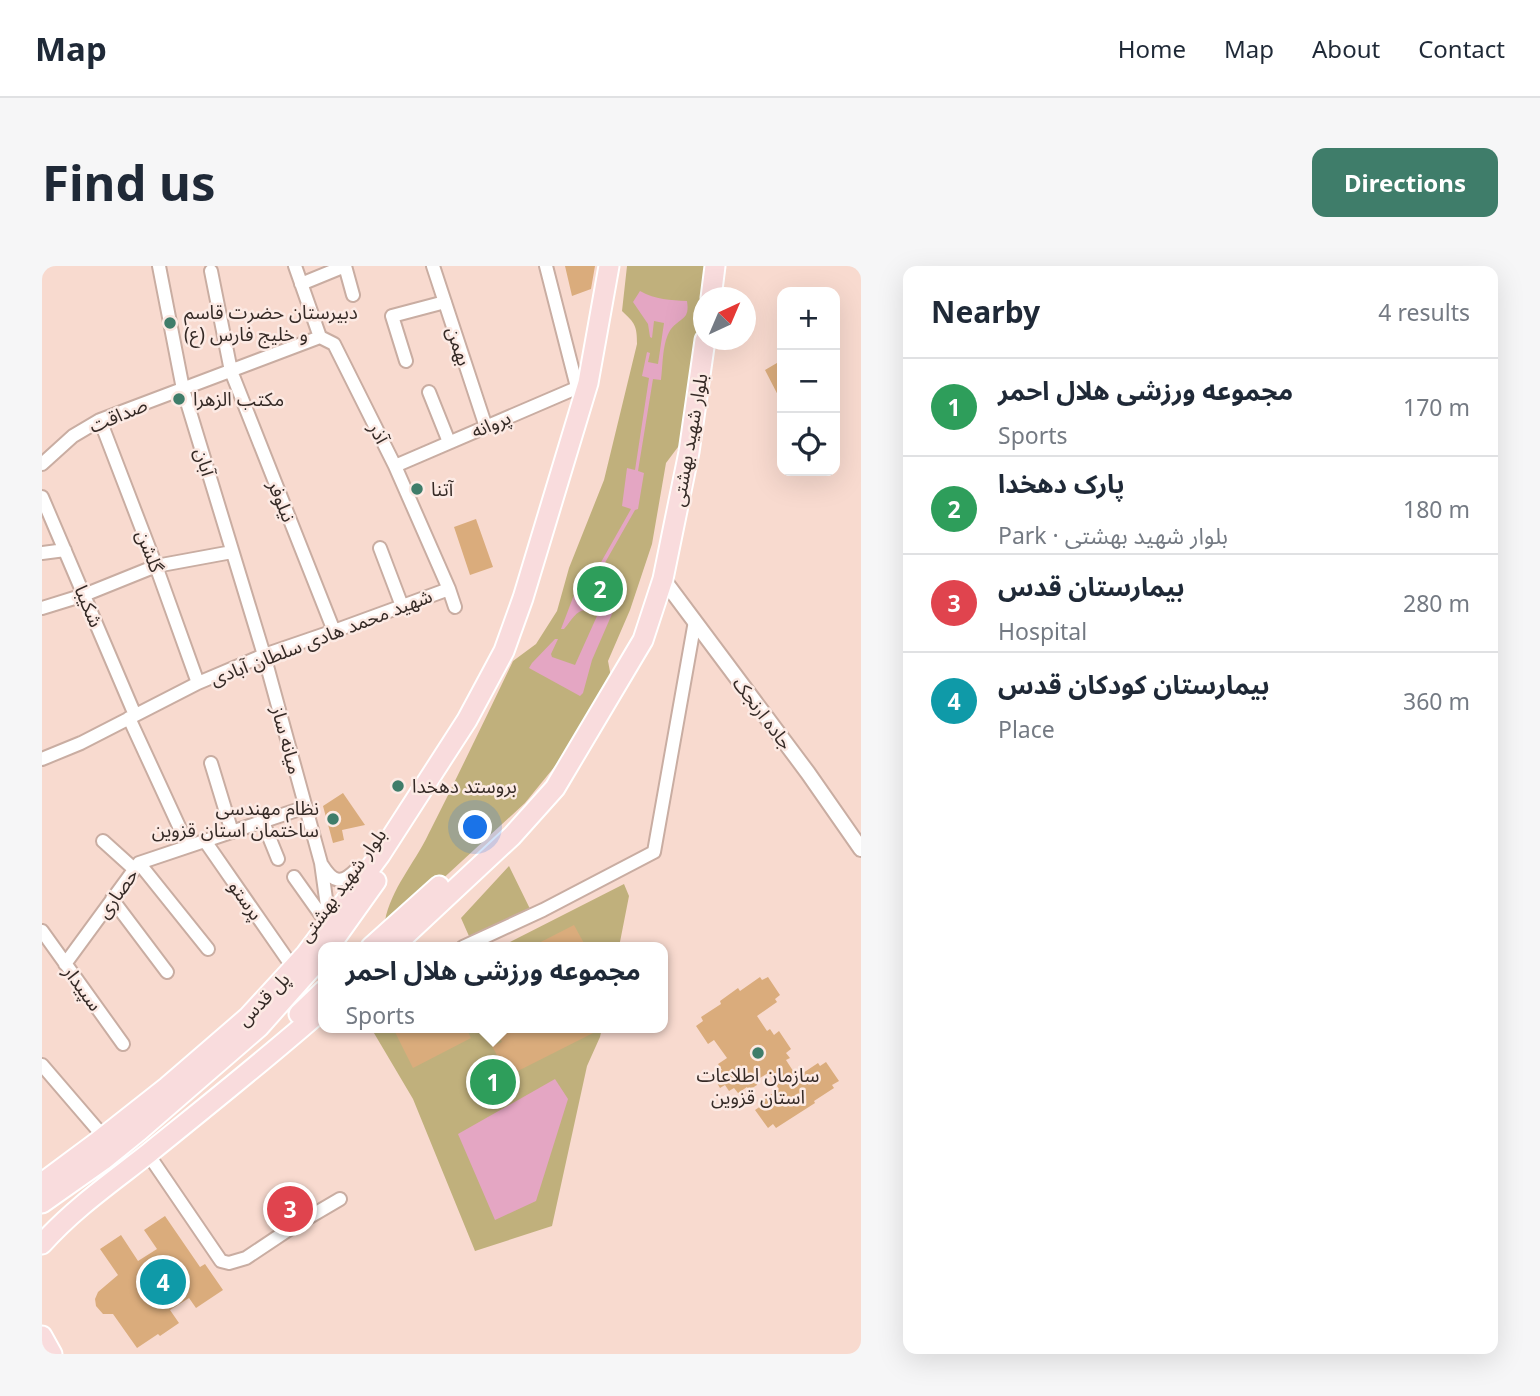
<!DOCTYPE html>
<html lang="en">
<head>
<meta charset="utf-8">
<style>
  :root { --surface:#fff; --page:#f6f6f7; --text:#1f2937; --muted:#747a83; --line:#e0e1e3; --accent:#3f7d6a }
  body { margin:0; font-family:"Noto Sans","Noto Sans Arabic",sans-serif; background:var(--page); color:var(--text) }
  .controls { position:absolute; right:21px; top:21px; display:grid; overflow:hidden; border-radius:14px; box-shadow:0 7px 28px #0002 }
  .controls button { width:63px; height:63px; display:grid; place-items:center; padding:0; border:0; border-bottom:2px solid var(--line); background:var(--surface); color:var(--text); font:35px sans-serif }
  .compass { position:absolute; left:651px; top:21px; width:63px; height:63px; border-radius:50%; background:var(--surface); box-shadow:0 7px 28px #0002; rotate:44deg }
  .you { position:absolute; left:434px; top:562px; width:24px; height:24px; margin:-18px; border:5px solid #fff; border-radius:50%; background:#1a73e8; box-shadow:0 0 0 10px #1a73e833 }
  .badge { display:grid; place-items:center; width:46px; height:46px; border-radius:50%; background:var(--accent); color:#fff; font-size:23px; font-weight:700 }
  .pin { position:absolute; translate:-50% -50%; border:4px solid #fff; box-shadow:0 2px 7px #0006 }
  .popup { position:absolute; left:276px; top:676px; width:350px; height:91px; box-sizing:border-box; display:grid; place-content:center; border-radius:14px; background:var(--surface); filter:drop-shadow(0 2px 5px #0005); font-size:23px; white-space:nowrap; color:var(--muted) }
  .popup b { font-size:26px; color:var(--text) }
  .popup::after { content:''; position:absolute; left:50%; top:100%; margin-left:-14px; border:14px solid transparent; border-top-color:var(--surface) }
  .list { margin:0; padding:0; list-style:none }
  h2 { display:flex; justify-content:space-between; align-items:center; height:91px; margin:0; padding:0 28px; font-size:30px }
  h2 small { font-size:23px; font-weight:400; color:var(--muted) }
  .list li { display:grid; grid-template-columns:46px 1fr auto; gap:21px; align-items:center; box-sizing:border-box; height:98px; padding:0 28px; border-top:2px solid var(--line) }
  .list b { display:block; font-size:26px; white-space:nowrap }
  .list p { margin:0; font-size:23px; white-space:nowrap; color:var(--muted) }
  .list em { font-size:23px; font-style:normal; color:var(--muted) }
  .icon { flex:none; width:38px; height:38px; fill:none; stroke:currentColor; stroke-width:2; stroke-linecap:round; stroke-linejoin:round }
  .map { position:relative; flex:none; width:819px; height:1088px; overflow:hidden; border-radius:14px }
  header { display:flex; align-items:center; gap:42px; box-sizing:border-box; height:98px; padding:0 35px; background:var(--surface); border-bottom:2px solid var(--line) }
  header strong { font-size:33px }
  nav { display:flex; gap:38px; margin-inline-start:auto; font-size:24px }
  .intro { display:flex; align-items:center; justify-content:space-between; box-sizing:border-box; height:168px; padding:0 42px }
  h1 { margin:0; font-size:49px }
  .button { padding:18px 32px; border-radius:14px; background:var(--accent); color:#fff; font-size:24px; font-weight:700 }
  main { display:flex; gap:42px; padding:0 42px }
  aside { flex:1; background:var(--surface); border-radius:14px; box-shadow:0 7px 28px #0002 }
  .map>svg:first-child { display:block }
</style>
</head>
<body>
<header>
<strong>Map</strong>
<nav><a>Home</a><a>Map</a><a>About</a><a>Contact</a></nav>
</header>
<div class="intro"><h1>Find us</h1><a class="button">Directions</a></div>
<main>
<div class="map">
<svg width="819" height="1088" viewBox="0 0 819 1088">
  <rect width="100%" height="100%" fill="#f8dacf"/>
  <path fill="#c0b07c" d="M585,0h82l-5,32 -4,38 -16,103 -18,24 -14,81 -22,66 -22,51 3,16 -23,45 -28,38 -35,43 -114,105 -24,16 -2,-3c6,-32 29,-57 43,-86 29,-57 57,-116 85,-174l23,-17 21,-33 12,-43 35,-88 33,-136c0,-18 -2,-21 -15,-33z
    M467,600l24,49 -61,28 -11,-25z
    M582,618l5,12 -10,51h-119z
    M329,762h231l-2,9 -13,29 -35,160 -77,25 -62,-152z"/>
  <path fill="#e4a6c3" d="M598,25c16,9 30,9 47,10 3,19 -6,16 -16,28 -9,13 -8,36 -10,51l-8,-1 -15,92 6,2 -6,36 -3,1 -45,79 21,12 4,6 -23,53 -9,33 -3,3 -51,-28 3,-5 23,-24h3l-7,15 1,3 23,8 22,-49c-17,-14 -22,0 -33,13h-3l16,-42 5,-2 5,2 44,-78 -9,-3 5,-38 8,2 14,-92 -7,-2 5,-24 3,1 -2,9 10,2 6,-41 -10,-2 -2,17 -2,-1 -2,-13 -15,-22z
    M513,813l13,20 -32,102 -41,19 -37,-86z"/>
  <path fill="#daac7c" d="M523,0h30l-4,23 -19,7z
    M740,94v43l-17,-33z
    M434,253l17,48 -23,8 -16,-48z
    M301,527l22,32 -23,5 2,10 -11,3 -10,-37z
    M532,659l12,22h-55z
    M718,711l2,3 6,-3 12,18 -5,4 2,3 -20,14 10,15 3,-2 4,6 5,-4 12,18 -5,4 4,5 -4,2 11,17 21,-14 2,3 6,-4 13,19 -7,4 2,3 -20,13 1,2 -39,25 -3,-4 -5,4 -13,-18 6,-4 -2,-3 20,-14 -11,-16 -13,8 2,4 -8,5 -2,-3 -9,6 -4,-5 -5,3 -4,-6 -5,3 -4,-7 4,-3 -3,-5 5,-3 -4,-6 9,-6 -13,-18 -6,4 -12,-18 7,-5 -2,-4 20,-13 -1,-3 18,-13 2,3z
    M351,762h73l5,10 -58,30z
    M453,762h108l-95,48 -16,-30 10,-4z
    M123,950l35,51 5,-3 18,26 -27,18 -7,-10 -19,12 9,13 -19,13 -2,-2 -21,14 -24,-34h-10l-7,-8 -1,-7 3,-7 20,-17 -18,-26 21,-14 17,26 19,-12 -13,-19z"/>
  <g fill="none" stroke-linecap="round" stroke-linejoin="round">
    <g stroke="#c9ada2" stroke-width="16">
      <path id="minor" d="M117,0l24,123 81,266 57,208 6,43
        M253,0l25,71 14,7 61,122 54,123 6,18
        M391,0l53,161
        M504,0l31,121
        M169,5l20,100 103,260
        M259,18l44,-18 8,29
        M364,95l-14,-45 53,-14
        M387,126l20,50
        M58,154l56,146 42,117
        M0,198l31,-28 27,-16 220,-83
        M353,200l193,-83
        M0,231l93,218
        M338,282l22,58
        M0,287l23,-3
        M0,342l42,-13 72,-29 76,-14
        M87,452l59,128
        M0,493l39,-16 117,-60 66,-28 70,-24 115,-42
        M169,497l21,69
        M221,556l15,37
        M61,575l31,28
        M163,575l82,118
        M97,597l69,86
        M280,599c12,19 20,19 35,4
        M252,611l27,38
        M70,633l55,73
        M0,665l81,113
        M421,681l80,-37 111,-58 41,-231
        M23,698l74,-101 167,-56
        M0,799l55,64
        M106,888l73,107 8,2 17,-5 48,-32 46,-27"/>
    </g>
    <g stroke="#c9ada2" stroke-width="18">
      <path id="tertiary" d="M621,313l145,194 53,76"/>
    </g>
    <g stroke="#fff" stroke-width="23">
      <path id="primary" d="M669,32l4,-32
        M287,681l47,-66
        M329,681l68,-61
        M351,681l119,-111 43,-48 88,-148 20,-61 26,-127 16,-112
        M257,748l24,-23
        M0,917l54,-40 71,-56 81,-70 58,-63 74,-99 87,-135 37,-69 19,-53 65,-215 21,-117
        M0,937l61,-43 37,-30 119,-103 64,-72
        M0,978c31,-35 70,-62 107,-91 58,-47 117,-94 174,-144
        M0,1070l10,18"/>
    </g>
    <use href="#minor" stroke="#fff" stroke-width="12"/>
    <use href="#tertiary" stroke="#fff" stroke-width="14"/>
    <use href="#primary" stroke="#f9dcdd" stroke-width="19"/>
  </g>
  <g fill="#3f7d6a" stroke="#fceae4" stroke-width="2.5">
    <circle cx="128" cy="57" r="7"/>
    <circle cx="137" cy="133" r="7"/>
    <circle cx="375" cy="223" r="7"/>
    <circle cx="356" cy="520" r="7"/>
    <circle cx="291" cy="553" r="7"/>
    <circle cx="716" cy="787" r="7"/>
  </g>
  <g text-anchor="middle" stroke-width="5" stroke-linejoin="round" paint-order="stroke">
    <g font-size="19" fill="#352a26" stroke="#fceae4" text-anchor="start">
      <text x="142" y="53">دبیرستان حضرت قاسم<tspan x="142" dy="22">(ع) و خلیج فارس</tspan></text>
      <text x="151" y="140">مکتب الزهرا</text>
      <text x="389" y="230">آتنا</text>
      <text x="370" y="527">بروستد دهخدا</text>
      <text x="277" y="549" text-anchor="end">نظام مهندسی<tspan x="277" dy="22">ساختمان استان قزوین</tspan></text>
      <text x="716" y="816" text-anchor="middle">سازمان اطلاعات<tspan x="716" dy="22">استان قزوین</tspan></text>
    </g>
    <g font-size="19" fill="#352a26" stroke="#fceae4">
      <text transform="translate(417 80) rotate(72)" y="7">بهمن</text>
      <text transform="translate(76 149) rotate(-23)" y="7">صداقت</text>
      <text transform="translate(449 158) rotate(-23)" y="7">پروانه</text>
      <text transform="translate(337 167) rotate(63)" y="7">آذر</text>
      <text transform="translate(647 174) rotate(-80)" y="7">بلوار شهید بهشتی</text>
      <text transform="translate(163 196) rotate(73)" y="7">آبان</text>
      <text transform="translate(240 235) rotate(68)" y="7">نیلوفر</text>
      <text transform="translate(108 285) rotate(69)" y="7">گلشن</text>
      <text transform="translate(47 340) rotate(67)" y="7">شکیبا</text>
      <text transform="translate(279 371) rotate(-21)" y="7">شهید محمد هادی سلطان آبادی</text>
      <text transform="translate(721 447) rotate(53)" y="7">جاده ارنجک</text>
      <text transform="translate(245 474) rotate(75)" y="7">میانه ساز</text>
      <text transform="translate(300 619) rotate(-54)" y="7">بلوار شهید بهشتی</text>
      <text transform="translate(75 627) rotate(-54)" y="7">حصاری</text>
      <text transform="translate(204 634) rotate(55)" y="7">پرستو</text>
      <text transform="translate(41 722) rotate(54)" y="7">سپیدار</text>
      <text transform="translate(221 733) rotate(-46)" y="7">پل قدس</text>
    </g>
  </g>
</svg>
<div class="controls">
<button>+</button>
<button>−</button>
<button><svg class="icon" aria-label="locate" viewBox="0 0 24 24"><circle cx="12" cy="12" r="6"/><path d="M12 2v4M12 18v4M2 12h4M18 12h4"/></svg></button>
</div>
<svg class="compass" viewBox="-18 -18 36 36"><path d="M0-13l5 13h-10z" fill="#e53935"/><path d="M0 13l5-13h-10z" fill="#747a83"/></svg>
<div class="you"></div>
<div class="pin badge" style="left:451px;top:816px;background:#2e9e5b">1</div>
<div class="popup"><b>مجموعه ورزشی هلال احمر</b>Sports</div>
<div class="pin badge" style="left:558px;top:323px;background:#2e9e5b">2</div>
<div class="pin badge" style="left:248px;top:943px;background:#e0444e">3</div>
<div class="pin badge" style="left:121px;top:1016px;background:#0f9aa8">4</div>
</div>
<aside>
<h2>Nearby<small>4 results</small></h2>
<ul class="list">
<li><span class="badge" style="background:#2e9e5b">1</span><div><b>مجموعه ورزشی هلال احمر</b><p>Sports</p></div><em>170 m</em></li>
<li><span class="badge" style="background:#2e9e5b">2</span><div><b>پارک دهخدا</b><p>Park · بلوار شهید بهشتی</p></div><em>180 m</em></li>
<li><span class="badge" style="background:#e0444e">3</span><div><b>بیمارستان قدس</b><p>Hospital</p></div><em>280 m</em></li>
<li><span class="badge" style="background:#0f9aa8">4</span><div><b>بیمارستان کودکان قدس</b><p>Place</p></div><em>360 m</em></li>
</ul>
</aside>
</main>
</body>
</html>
